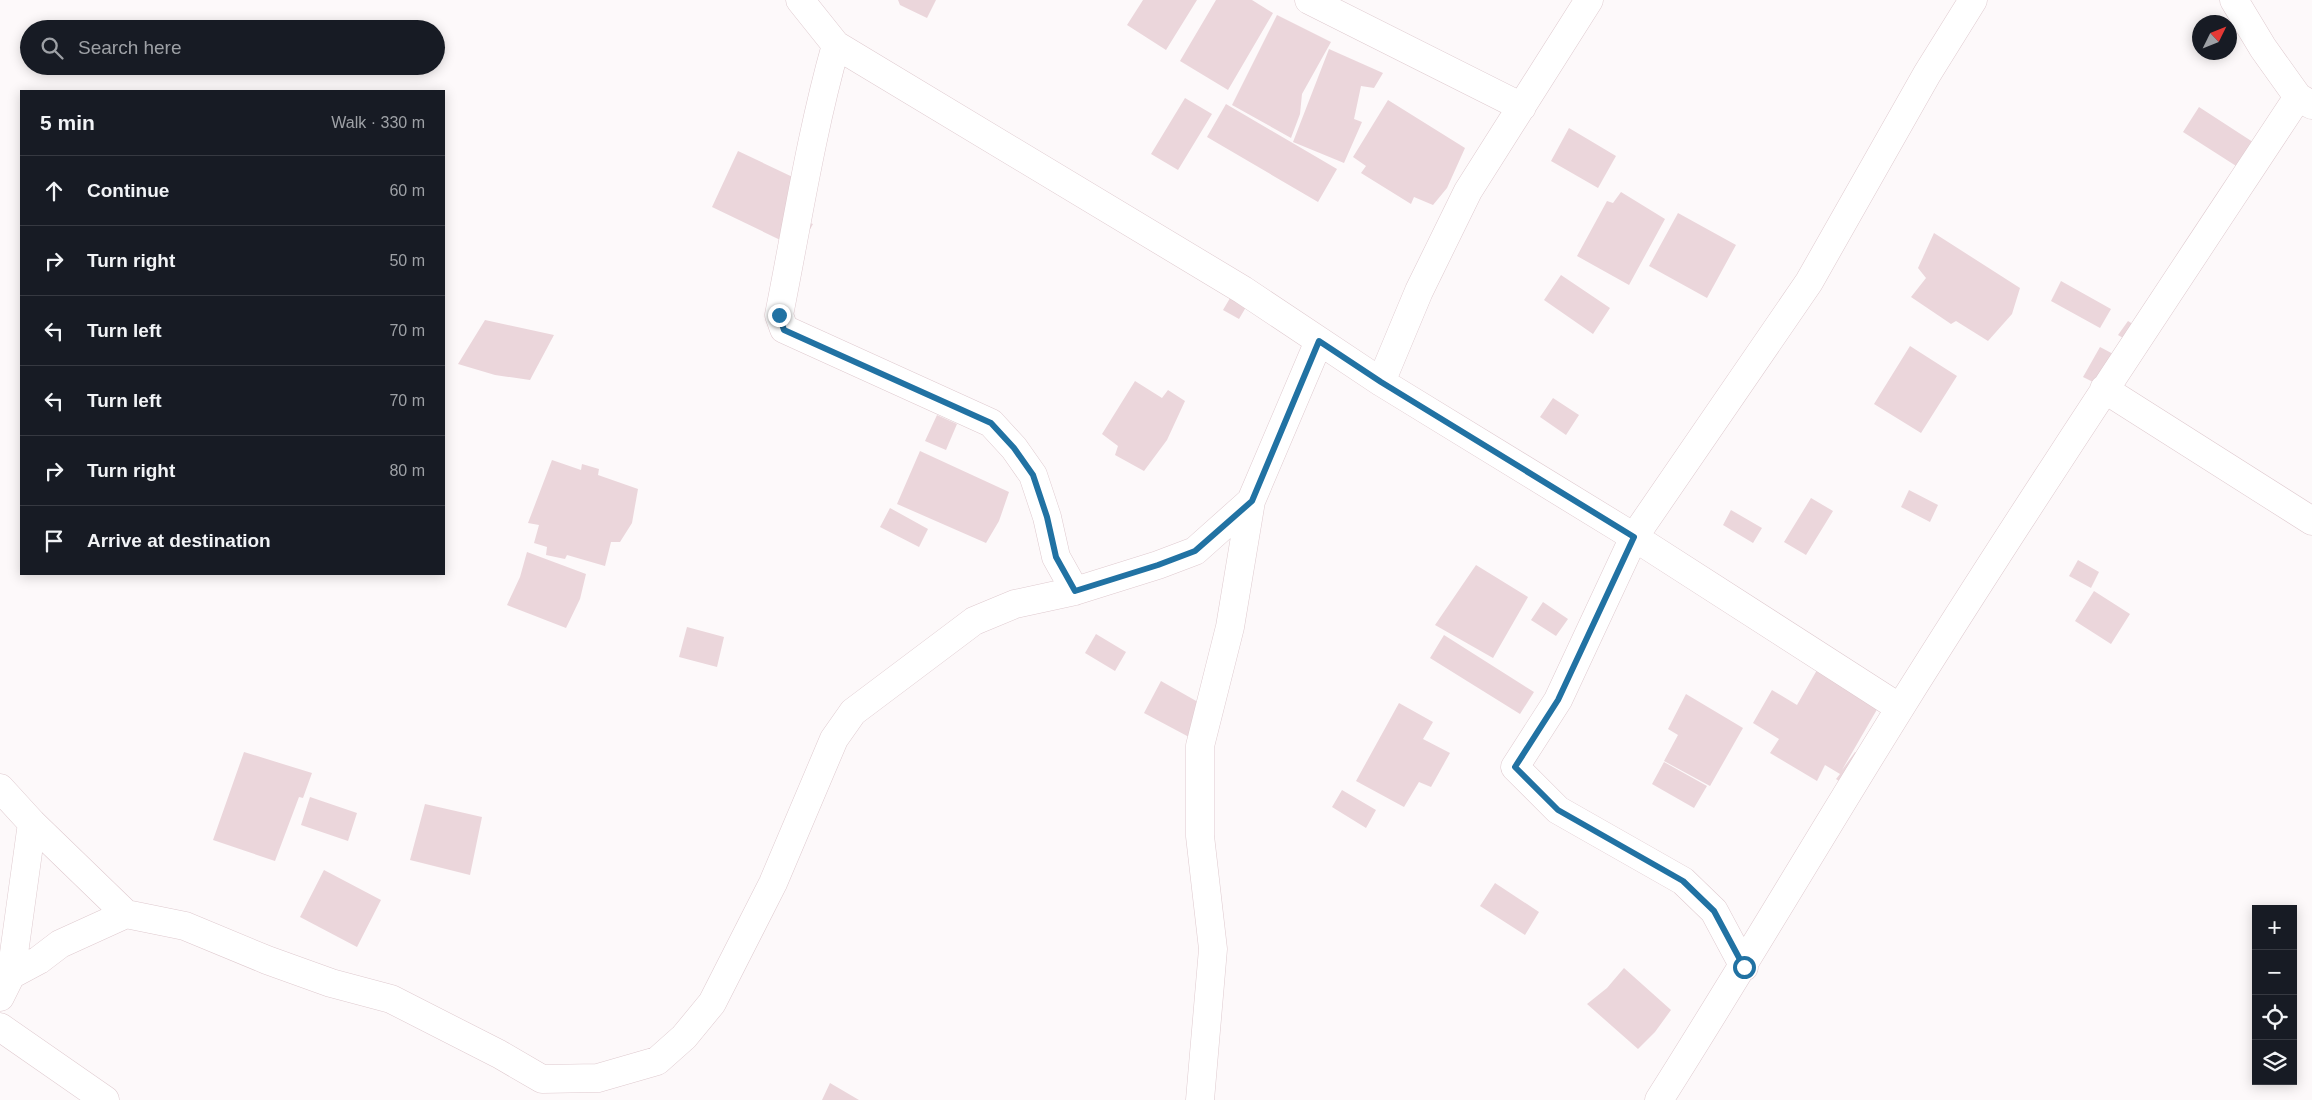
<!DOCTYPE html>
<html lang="en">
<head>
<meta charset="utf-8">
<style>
  :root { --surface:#171b24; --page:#20242c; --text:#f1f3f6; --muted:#9ea1a6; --line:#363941 }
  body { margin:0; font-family:Helvetica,sans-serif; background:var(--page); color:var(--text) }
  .controls { position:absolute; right:15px; bottom:15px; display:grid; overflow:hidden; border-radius:0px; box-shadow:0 2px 12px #0003 }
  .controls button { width:45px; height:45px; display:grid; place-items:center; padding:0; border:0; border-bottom:1px solid var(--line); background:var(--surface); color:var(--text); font:25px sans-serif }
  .compass { position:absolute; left:2192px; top:15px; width:45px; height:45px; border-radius:50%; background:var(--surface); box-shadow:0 2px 12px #0003; rotate:47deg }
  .stop { position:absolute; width:15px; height:15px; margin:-11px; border:4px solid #2172a3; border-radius:50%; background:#fff }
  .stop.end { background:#2172a3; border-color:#fff; box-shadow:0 1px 5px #0008 }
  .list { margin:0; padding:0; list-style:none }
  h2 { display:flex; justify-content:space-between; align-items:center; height:65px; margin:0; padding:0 20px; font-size:21px }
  h2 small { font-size:16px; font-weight:400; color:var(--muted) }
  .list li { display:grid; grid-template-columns:32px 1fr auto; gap:15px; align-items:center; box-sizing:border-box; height:70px; padding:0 20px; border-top:1px solid var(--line) }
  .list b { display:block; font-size:19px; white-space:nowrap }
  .list em { font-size:16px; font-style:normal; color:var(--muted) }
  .icon { flex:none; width:28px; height:28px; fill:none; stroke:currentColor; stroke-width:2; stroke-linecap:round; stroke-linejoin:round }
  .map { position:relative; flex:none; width:2312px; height:1100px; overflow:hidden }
  .search { position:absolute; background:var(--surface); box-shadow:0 2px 12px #0003; left:20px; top:20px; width:425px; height:55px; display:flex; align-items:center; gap:12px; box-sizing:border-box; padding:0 18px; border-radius:28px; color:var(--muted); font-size:19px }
  .panel { position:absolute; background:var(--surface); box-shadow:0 2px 12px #0003; left:20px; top:90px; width:425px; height:485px; border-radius:0px }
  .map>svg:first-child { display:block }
</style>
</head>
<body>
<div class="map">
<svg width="2312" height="1100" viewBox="0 0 2312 1100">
  <rect width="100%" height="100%" fill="#fdf9fa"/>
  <path fill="#ebd6db" d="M898,0h38l-9,18 -27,-13z
    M1143,0h54l-31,50 -39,-25z
    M1216,0h36l21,13 -45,77 -48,-29z
    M1277,15l54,27 -29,52 -2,20 -9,24 -59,-33z
    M1329,49l54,24 -9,15 -13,-2 -7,33 8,3 -18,41 -51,-21z
    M1185,98l27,16 -34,56 -27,-16z
    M1388,100l77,48 -18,40 -14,17 -19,-8 -3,7 -50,-31 5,-7 -13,-9z
    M1226,104l111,65 -19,33 -111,-65z
    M2199,107l60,39 -15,25 -61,-39z
    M1569,128l47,28 -18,32 -47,-27z
    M738,151l61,29 6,41 8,3 -14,25 -87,-42z
    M1621,192l44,27 -36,66 -52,-29 30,-55 6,2z
    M1678,213l58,32 -29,53 -58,-32z
    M1934,233l86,55 -8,26 -24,27 -32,-20 -5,3 -40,-27 15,-19 -8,-10z
    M1561,275l49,33 -17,26 -49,-34z
    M2061,281l50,28 -11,19 -49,-27z
    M1233,293l16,9 -10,17 -16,-9z
    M485,320l69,15 -24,45 -35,-5 -37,-11z
    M2128,321l19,12 -9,14 -20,-12z
    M1910,346l47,30 -36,57 -47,-29z
    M2100,347l17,9 -16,30 -18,-9z
    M1135,381l27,17 6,-8 17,11 -18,39 -23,31 -29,-16 3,-9 -16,-12z
    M1553,398l26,17 -13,20 -26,-18z
    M937,415l20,9 -11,26 -21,-9z
    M920,451l89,41 -10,29 -13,22 -89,-39z
    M552,460l29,10 1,-6 17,5 -1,6 40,14 -6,34 -12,19h-9l-6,24 -38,-11 -2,4 -19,-4 1,-8 -13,-4 5,-18 -11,-2z
    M1909,490l29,15 -8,17 -29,-15z
    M1811,498l22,13 -27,44 -22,-13z
    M890,508l38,21 -9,18 -39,-20z
    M1731,510l31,18 -9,15 -30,-18z
    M527,552l59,22 -6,25 -14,29 -59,-23 13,-28z
    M2078,560l21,12 -8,16 -22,-12z
    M1476,565l52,32 -35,61 -58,-33z
    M2094,591l36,23 -19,30 -36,-23z
    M1543,602l25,17 -12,17 -25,-16z
    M687,627l37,10 -7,30 -38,-10z
    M1096,634l30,18 -11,19 -30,-18z
    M1444,635l90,57 -14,22 -90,-56z
    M1817,670l62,36 -37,64 13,-18 18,12 -19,27 -18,-12 4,-5 -15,-9 -8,16 -47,-28 9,-14 -26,-16 19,-33 25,15z
    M1161,681l44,25 -16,31 -45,-24z
    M1686,694l57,34 -33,58 -46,-25 14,-26 -10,-6z
    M1399,703l34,19 -10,17 27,14 -19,34 -12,-5 -15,25 -48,-26z
    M244,752l68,21 -9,25 -4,-1 -24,64 -62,-21z
    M1664,762l43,24 -13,22 -42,-24z
    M1342,790l34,20 -10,18 -34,-21z
    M310,797l47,16 -9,28 -47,-16z
    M425,804l57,13 -12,58 -60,-15z
    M324,870l57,30 -24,47 -57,-30z
    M1495,883l44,29 -14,23 -45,-29z
    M1624,968l47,42 -16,22 -17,17 -51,-45 20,-16z
    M830,1083l29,17h-37z"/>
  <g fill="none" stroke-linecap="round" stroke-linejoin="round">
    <g stroke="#dfcacf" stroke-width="29">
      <path id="street" d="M800,0l36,45
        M1309,0l213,107
        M2234,0l29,48 35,49 14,8
        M1381,382l38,-91 49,-100 121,-191
        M2104,389l208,132
        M1075,591l-19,-34 -9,-40 -14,-42 -19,-27 -23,-25 -207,-94 -5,-14c18,-90 32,-182 57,-270l407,245 138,92 253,155 266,171
        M0,788l32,35 94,91 59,12 82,34 64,23 60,16 108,55 43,25 56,-1 59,-17 27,-24 28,-34 61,-120 61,-144 19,-27 121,-91 41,-17 60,-13 83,-26 37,-14 56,-50
        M1744,967l-30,-56 -31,-30 -125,-71 -43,-43 43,-67 76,-163 175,-255 118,-208 46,-74
        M11,975l28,-15 21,-16 66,-30
        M0,997l11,-22 21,-152
        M0,1027l105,73
        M1200,1100l13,-151 -13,-113v-90l30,-119 21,-126 68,-160
        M1659,1100c82,-129 160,-262 241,-392 129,-206 264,-408 398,-611"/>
    </g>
    <use href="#street" stroke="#fff" stroke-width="28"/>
  </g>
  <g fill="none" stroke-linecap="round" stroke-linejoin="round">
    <path stroke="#2172a3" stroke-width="6" d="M779,315l5,15 207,93 23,25 19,27 14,42 9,40 19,34 83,-26 37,-14 57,-50 67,-160 62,41 253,155 -76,163 -43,67 43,43 125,71 31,30 30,56"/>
  </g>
</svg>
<div class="controls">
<button>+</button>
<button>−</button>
<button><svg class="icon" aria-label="locate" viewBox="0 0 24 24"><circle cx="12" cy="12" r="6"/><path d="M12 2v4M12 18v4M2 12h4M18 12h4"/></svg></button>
<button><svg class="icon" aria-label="layers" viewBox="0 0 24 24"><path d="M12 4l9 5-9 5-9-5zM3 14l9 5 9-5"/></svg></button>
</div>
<svg class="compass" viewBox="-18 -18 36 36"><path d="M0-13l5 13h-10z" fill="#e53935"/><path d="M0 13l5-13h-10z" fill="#9ea1a6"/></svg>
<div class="stop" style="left:1744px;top:967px"></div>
<div class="stop end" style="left:779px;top:315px"></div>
<div class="search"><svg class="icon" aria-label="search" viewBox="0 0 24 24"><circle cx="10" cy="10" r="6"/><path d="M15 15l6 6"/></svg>Search here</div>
<section class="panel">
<h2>5 min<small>Walk · 330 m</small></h2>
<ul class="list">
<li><svg class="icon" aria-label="ahead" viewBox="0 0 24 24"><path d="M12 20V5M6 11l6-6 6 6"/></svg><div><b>Continue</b></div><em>60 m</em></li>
<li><svg class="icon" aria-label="right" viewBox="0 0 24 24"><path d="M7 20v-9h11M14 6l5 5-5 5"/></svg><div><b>Turn right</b></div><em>50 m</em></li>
<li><svg class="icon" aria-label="left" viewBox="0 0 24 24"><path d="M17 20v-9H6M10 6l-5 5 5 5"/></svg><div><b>Turn left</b></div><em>70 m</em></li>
<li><svg class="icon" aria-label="left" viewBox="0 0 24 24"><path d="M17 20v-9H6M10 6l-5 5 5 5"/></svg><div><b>Turn left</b></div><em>70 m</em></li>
<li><svg class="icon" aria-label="right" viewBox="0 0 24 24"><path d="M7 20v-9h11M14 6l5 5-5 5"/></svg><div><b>Turn right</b></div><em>80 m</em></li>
<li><svg class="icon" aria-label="arrive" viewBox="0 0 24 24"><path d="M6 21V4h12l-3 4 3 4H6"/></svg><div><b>Arrive at destination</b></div></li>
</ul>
</section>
</div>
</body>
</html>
